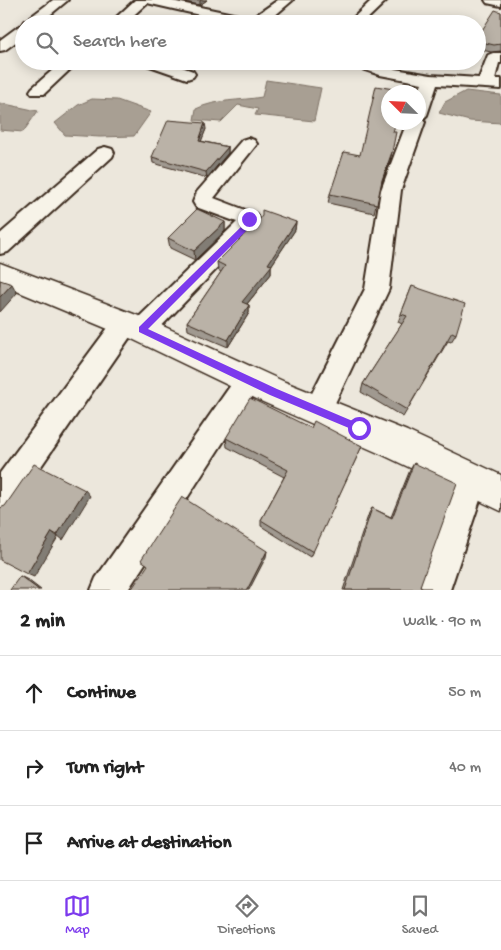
<!DOCTYPE html>
<html lang="en">
<head>
<meta charset="utf-8">
<style>
  :root { --surface:#fff; --page:#f2f2f2; --text:#222; --muted:#767676; --line:#e0e0e0; --accent:#7c3aed }
  body { margin:0; font-family:"Gochi Hand",sans-serif; background:var(--page); color:var(--text) }
  .compass { position:absolute; left:381px; top:85px; width:45px; height:45px; border-radius:50%; background:var(--surface); box-shadow:0 2px 12px #0003; rotate:294deg }
  .stop { position:absolute; width:15px; height:15px; margin:-11px; border:4px solid #7c3aed; border-radius:50%; background:#fff }
  .stop.end { background:#7c3aed; border-color:#fff; box-shadow:0 1px 5px #0008 }
  .list { margin:0; padding:0; list-style:none }
  h2 { display:flex; justify-content:space-between; align-items:center; height:65px; margin:0; padding:0 20px; font-size:21px }
  h2 small { font-size:16px; font-weight:400; color:var(--muted) }
  .list li { display:grid; grid-template-columns:32px 1fr auto; gap:15px; align-items:center; box-sizing:border-box; height:75px; padding:0 20px; border-top:1px solid var(--line) }
  .list b { display:block; font-size:19px; white-space:nowrap }
  .list em { font-size:16px; font-style:normal; color:var(--muted) }
  .icon { flex:none; width:28px; height:28px; fill:none; stroke:currentColor; stroke-width:2; stroke-linecap:round; stroke-linejoin:round }
  .map { position:relative; flex:none; width:501px; height:590px; overflow:hidden }
  .search { position:absolute; background:var(--surface); box-shadow:0 2px 12px #0003; left:15px; right:15px; top:15px; height:55px; display:flex; align-items:center; gap:12px; box-sizing:border-box; padding:0 18px; border-radius:28px; color:var(--muted); font-size:19px }
  .sheet { height:290px; background:var(--surface) }
  nav { display:flex; justify-content:space-around; align-items:center; box-sizing:border-box; height:70px; border-top:1px solid var(--line); background:var(--surface); font-size:14px; color:var(--muted) }
  nav a { display:grid; justify-items:center; gap:2px }
  nav .on { color:var(--accent) }
  .map>svg:first-child { display:block }
</style>
</head>
<body>
<div class="map">
<svg width="501" height="590" viewBox="0 0 501 590">
  <rect width="100%" height="100%" fill="#ece7dc"/>
  <filter id="ink" filterUnits="userSpaceOnUse"><feTurbulence type="fractalNoise" baseFrequency=".02" numOctaves="2"/><feDisplacementMap in="SourceGraphic" scale="10" xChannelSelector="R" yChannelSelector="G"/><feConvolveMatrix kernelMatrix="1 2 1 2 8 2 1 2 1" color-interpolation-filters="sRGB"/></filter>
  <g filter="url(#ink)">
    <path fill="#a89f93" stroke="#7c7064" d="M266,80l55,8 -7,33 -59,-6 3,-6 -20,-4 -17,17 -27,-2 2,-11c20,-10 44,-8 66,-12z
      M466,91l35,4v28l-31,-2 -31,-8 6,-11z
      M92,99l25,1 34,12 -17,24 -34,1 -35,-2 -10,-12 23,-18z
      M0,103l38,8 -15,21 -23,-2z"/>
    <g fill="none" stroke-linecap="round" stroke-linejoin="round">
      <g stroke="#3b2a1e" stroke-width="4">
        <path id="minor" d="M53,0h15l-29,24h-15v12l-19,14 -5,1v-11l19,-14 5,-1 -1,-1 2,-3z
          M135,0h32l85,18 26,-18h15l-28,24h-26l-92,-21 -23,21h-15z
          M372,0h15l-25,24h-15z
          M485,0h16v6l-14,-3z
          M493,53h8v10h-2l-4,16h6v10l-64,-4 -10,30 -4,4 2,3 -24,68 -12,99 -62,131 -10,4 -10,-4 -4,-9 62,-122 16,-99 26,-68h11v-30l4,-9 -42,-8 -32,-11 -2,-3h23l20,7 42,7 48,3 9,-23z
          M63,61h16l-35,33h-12l-2,-3 2,-3z
          M142,61h23l28,10 2,3 -2,3 -6,2 -43,-15z
          M248,138l6,2 3,4 -43,54 42,16 4,9 -4,5 -105,109 -9,3 -9,-3 -1,-3 -121,176 -11,5v-42l116,-156 9,-3 9,3 2,3 101,-98 -41,-15 -3,-5 4,-10 45,-52z
          M105,147l7,2 2,4 -2,4 -104,95 -8,2v-20l98,-85z
          M249,368l9,4 4,8 -4,8 -130,202h-37l5,-12 144,-206z
          M472,464l11,4 4,11 -37,111h-34l45,-122z"/>
      </g>
      <g stroke="#3b2a1e" stroke-width="3">
        <path id="tertiary" d="M0,263l152,58 133,61 122,49 94,44v36l-118,-56 -120,-53 -131,-63 -132,-55z"/>
      </g>
      <use href="#minor" fill="#f7f3e8" fill-rule="evenodd"/>
      <use href="#tertiary" fill="#f7f3e8" fill-rule="evenodd"/>
    </g>
    <path fill="#a09990" stroke="#3b2a1e" d="M176,0h31l-7,5z
      M501,12v39l-10,1 -14,-3v-11z
      M206,129l-5,12 27,6v6l-21,25 -54,-15 -1,-6z
      M393,132l-3,29 -10,26 -6,26 -46,-10 2,-9 30,-39z
      M225,222v9l-30,29 -25,-12 -2,-10z
      M296,222l-1,8 -24,36v8l-24,30 2,1v8l-21,34 -40,-17 -1,-8 34,-50 -3,-2 -1,-8z
      M412,286l44,48 -5,8 -3,-1 -45,76 -42,-25 2,-8 39,-60 -4,-2z
      M311,428l51,18 -52,111 -49,-31v-6l23,-43 -57,-30 -1,-9z
      M414,463l6,123 1,2 9,2h-87l26,-77 3,-5 19,9 19,-47z"/>
    <path fill="#827d75" stroke="#3b2a1e" d="M201,0h6l-7,5v-4z
      M205,123l1,6 -7,18v-6z
      M228,147v6l-21,25 -1,-6z
      M392,152l-2,9 -11,28 3,-9z
      M225,222v9l-30,29 -1,-9z
      M296,222l-1,8 -24,36v8l-29,36v-8z
      M12,284l5,9 -17,19v-15z
      M249,305v8l-21,34v-7z
      M85,490l5,6 -27,44 -6,-5z
      M52,532l6,5 -24,40 -7,-3z
      M267,551l-1,6 -17,33h-2z
      M20,576l8,4 13,10h-2z"/>
    <path fill="#bab2a7" stroke="#3b2a1e" d="M495,10l6,2v32l-7,1 -17,-4v-3z
      M376,86l29,5v1h-17v30h8l-3,10h3l-4,20 -10,28 -5,24 -47,-10 14,-42 16,3z
      M168,120l37,3 -6,18 29,6 -22,25 -54,-15z
      M197,209l28,13 -31,29 -26,-13z
      M262,210l34,12 -28,42 4,1 -30,37 7,3 -21,35 -41,-18 38,-56 -8,-4 41,-41 4,-5z
      M0,280l12,4 -12,13z
      M412,286l53,18 -9,30 -4,-2 -45,78 -44,-26 44,-68 -6,-2z
      M250,398l61,30 3,-7 48,25 -49,106 -52,-32 27,-50 -62,-32z
      M414,463l43,20 -37,103 1,2h10l-1,2h-85l27,-82 20,10z
      M34,464l51,26 -28,45 -5,-3 -25,42 -27,-14v-52l5,-2z
      M182,497l85,54 -20,39h-116l17,-25 -7,-5z
      M20,576l19,14h-29z"/>
  </g>
  <path fill="#7c3aed" d="M249,216l4,3 -1,6 -104,104 129,60 85,36v6h-6l-86,-36 -131,-63v-5l106,-104v-4z"/>
</svg>
<svg class="compass" viewBox="-18 -18 36 36"><path d="M0-13l5 13h-10z" fill="#e53935"/><path d="M0 13l5-13h-10z" fill="#767676"/></svg>
<div class="stop" style="left:359px;top:428px"></div>
<div class="stop end" style="left:249px;top:219px"></div>
<div class="search"><svg class="icon" aria-label="search" viewBox="0 0 24 24"><circle cx="10" cy="10" r="6"/><path d="M15 15l6 6"/></svg>Search here</div>
</div>
<section class="sheet">
<h2>2 min<small>Walk · 90 m</small></h2>
<ul class="list">
<li><svg class="icon" aria-label="ahead" viewBox="0 0 24 24"><path d="M12 20V5M6 11l6-6 6 6"/></svg><div><b>Continue</b></div><em>50 m</em></li>
<li><svg class="icon" aria-label="right" viewBox="0 0 24 24"><path d="M7 20v-9h11M14 6l5 5-5 5"/></svg><div><b>Turn right</b></div><em>40 m</em></li>
<li><svg class="icon" aria-label="arrive" viewBox="0 0 24 24"><path d="M6 21V4h12l-3 4 3 4H6"/></svg><div><b>Arrive at destination</b></div></li>
</ul>
</section>
<nav>
<a class="on"><svg class="icon" aria-label="map" viewBox="0 0 24 24"><path d="M3 6l6-2 6 2 6-2v14l-6 2-6-2-6 2zM9 4v14M15 6v14"/></svg>Map</a>
<a><svg class="icon" aria-label="directions" viewBox="0 0 24 24"><path d="M12 3l9 9-9 9-9-9zM9 14v-3h6M13 9l2 2-2 2"/></svg>Directions</a>
<a><svg class="icon" aria-label="saved" viewBox="0 0 24 24"><path d="M7 4h10v16l-5-4-5 4z"/></svg>Saved</a>
</nav>
</body>
</html>
